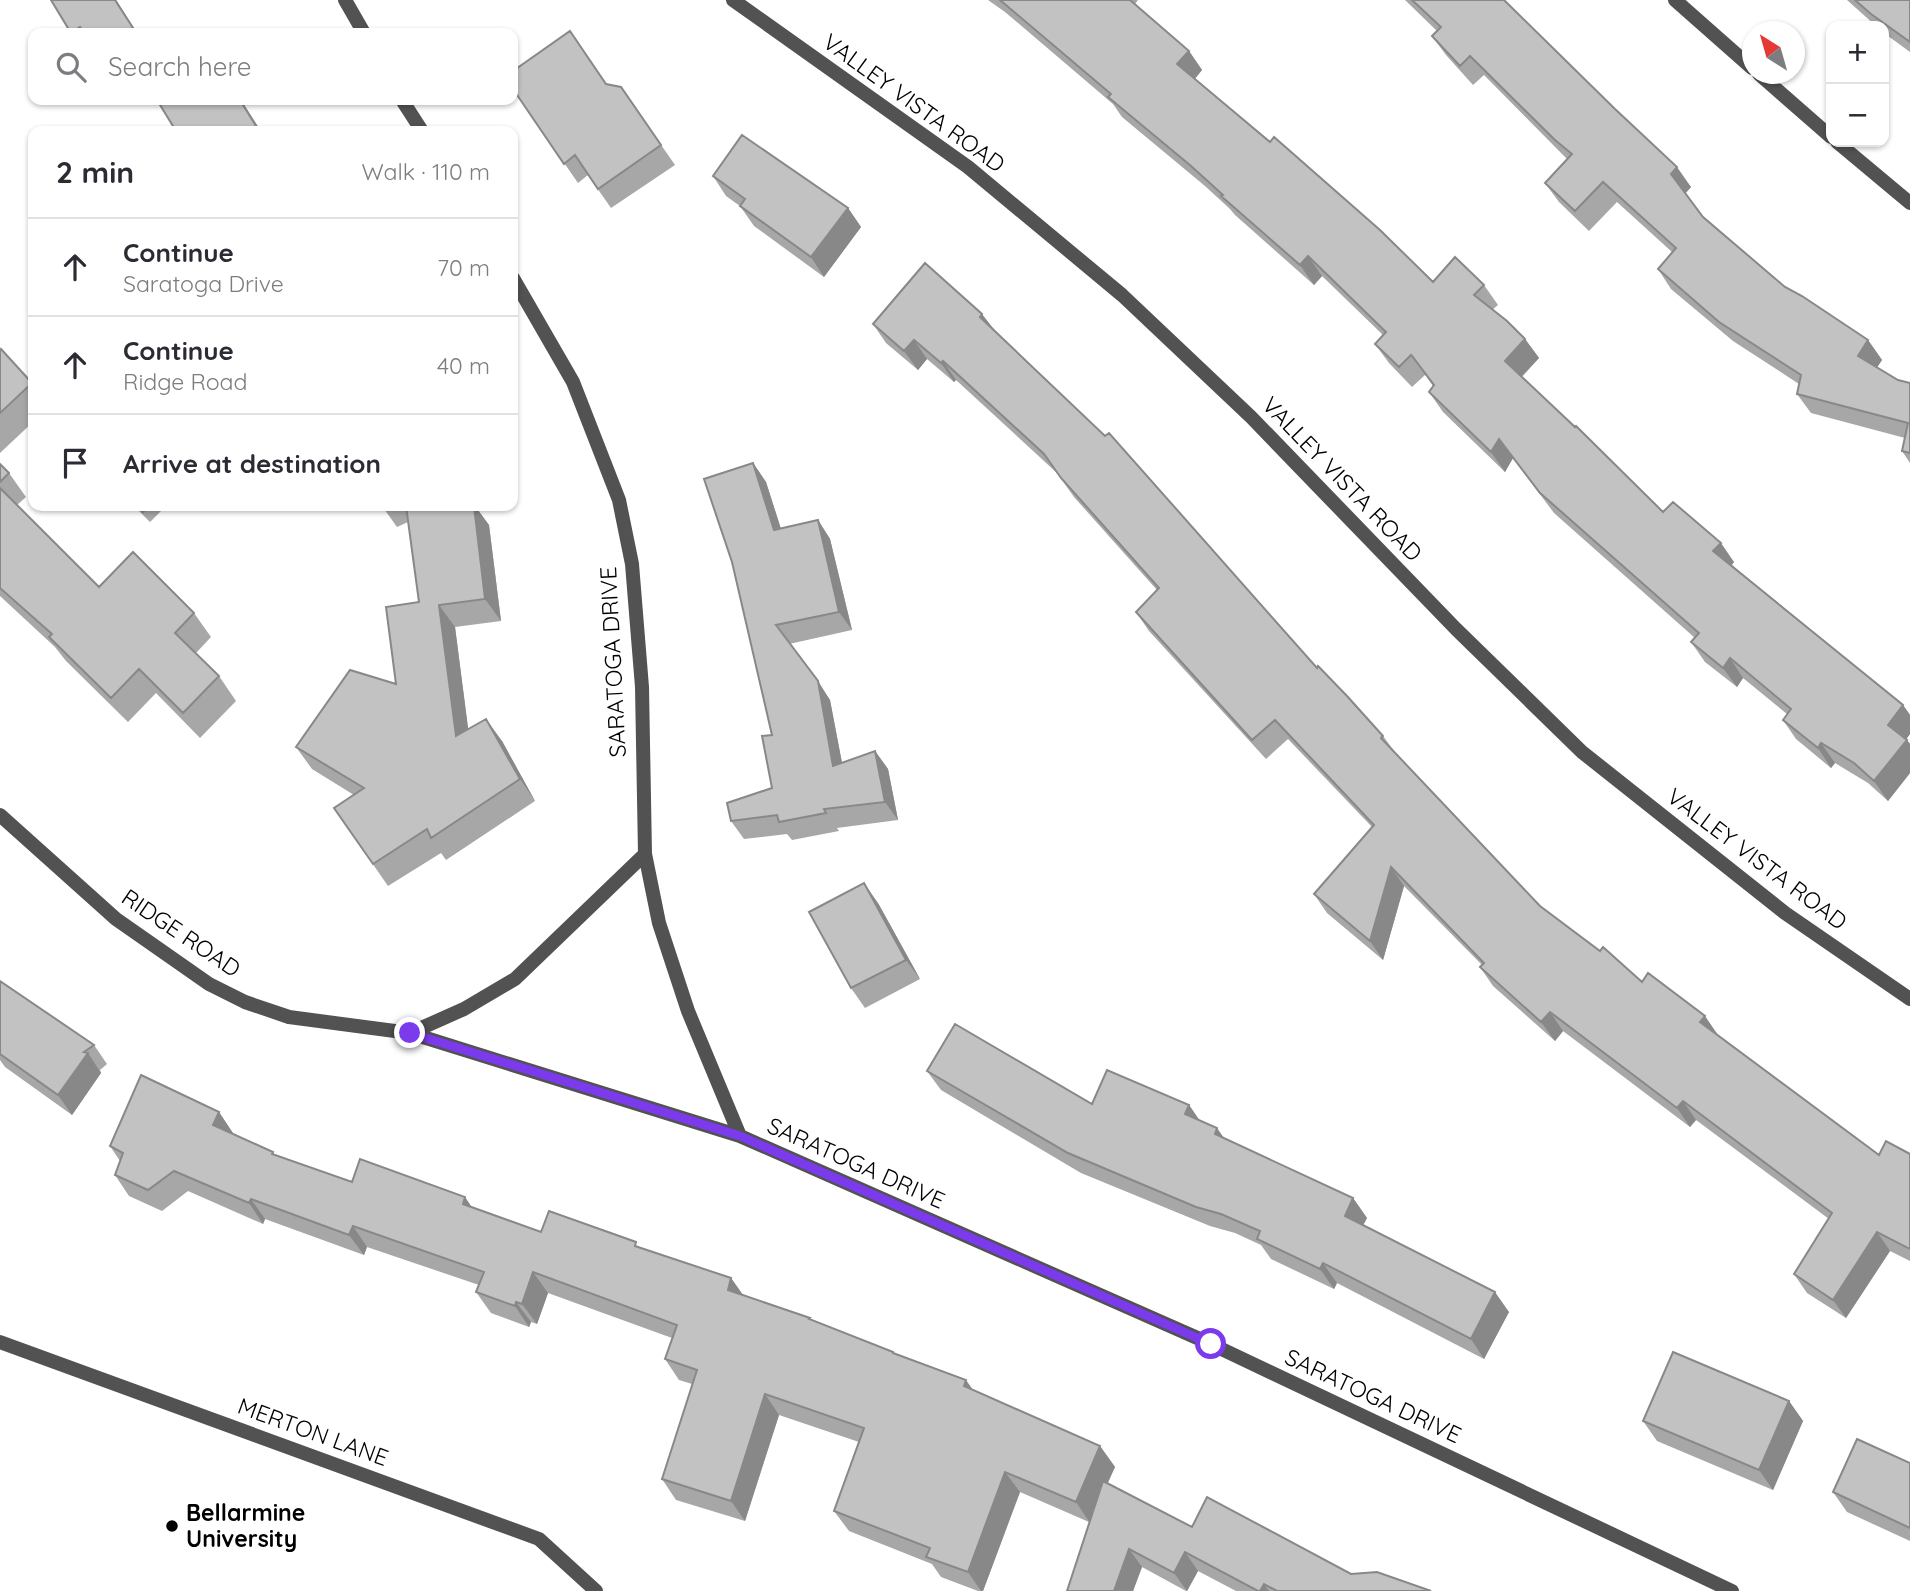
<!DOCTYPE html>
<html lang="en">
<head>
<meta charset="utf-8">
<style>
  :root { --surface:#fff; --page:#f2f2f3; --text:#2b2b33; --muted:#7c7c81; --line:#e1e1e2 }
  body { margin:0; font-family:Quicksand,sans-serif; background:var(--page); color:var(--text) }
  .controls { position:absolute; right:21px; top:21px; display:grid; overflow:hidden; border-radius:14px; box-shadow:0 2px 5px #0004 }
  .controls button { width:63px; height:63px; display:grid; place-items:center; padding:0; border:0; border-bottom:2px solid var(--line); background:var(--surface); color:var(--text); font:35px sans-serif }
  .compass { position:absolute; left:1742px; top:21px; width:63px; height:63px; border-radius:50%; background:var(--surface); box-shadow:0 2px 5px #0004; rotate:323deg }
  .stop { position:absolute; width:21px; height:21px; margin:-16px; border:5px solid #7c3aed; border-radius:50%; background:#fff }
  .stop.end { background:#7c3aed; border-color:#fff; box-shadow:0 2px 7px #0008 }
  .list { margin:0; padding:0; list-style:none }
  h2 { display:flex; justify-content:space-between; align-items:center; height:91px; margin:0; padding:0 28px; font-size:30px }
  h2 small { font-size:23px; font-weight:400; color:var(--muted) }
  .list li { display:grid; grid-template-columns:46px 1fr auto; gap:21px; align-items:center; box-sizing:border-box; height:98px; padding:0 28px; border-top:2px solid var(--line) }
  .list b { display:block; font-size:26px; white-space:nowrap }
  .list p { margin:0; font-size:23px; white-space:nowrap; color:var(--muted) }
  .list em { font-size:23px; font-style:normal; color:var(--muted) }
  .icon { flex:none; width:38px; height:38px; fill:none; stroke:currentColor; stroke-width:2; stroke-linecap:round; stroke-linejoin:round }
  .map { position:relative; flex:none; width:1910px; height:1591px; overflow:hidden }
  .search { position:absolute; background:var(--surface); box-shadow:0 2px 5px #0004; left:28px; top:28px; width:490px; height:77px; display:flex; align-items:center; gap:18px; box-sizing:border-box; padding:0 24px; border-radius:14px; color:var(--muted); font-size:26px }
  .panel { position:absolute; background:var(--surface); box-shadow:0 2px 5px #0004; left:28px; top:126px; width:490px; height:385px; border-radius:14px }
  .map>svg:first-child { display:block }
</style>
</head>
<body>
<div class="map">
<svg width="1910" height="1591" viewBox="0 0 1910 1591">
  <rect width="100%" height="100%" fill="#fff"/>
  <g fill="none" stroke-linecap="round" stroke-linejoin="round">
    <path stroke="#525252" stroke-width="14" d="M345,0l19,33
      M733,0l235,167 154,128 129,122 205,212 126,123 203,161 125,86
      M1675,0l77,68
      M1759,74l72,63
      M402,100l20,31
      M1837,142l73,61
      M513,278l60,104 46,118 13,64 10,123 3,167 14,69 29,88 52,125
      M0,815l116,104 93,65 36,18 44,15 121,16 330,103 471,208 521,247
      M410,1033l54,-24 51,-30 130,-125
      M0,1342l539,197 57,52"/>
  </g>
  <path fill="#a7a7a7" d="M51,0h65l21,33h-65z
    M988,0h150l-3,4 54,47 13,19 -7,9 238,203 51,3 14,20 -6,5 33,29 14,19 -17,19 141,135 71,50 -2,3 171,140 7,10v19l-4,5 4,5v29l-22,28 -20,-18 -33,-20 -4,5 -35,-29 -13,-19 4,-6 -44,-36 -6,9 -32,-25 -14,-20 4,-4 -141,-125 -41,-55 -8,14 -62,-60 -14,-20 4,-6 -7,-10 -1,-1 -13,12 -23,-24 -14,-19 8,-9 -61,-59 -8,9 -79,-70 -5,-6 -25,-23 -83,-69 -9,-13 -108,-92z
    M1405,0h99l187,187 -6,6 18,24 82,70 83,53 14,20 -5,7 21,13 12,3v80l-8,-12 3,-13 -94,-25 -14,-19 2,-10 -66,-43 -62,-52 -13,-20 14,-17 -55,-50 -28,29 -30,-29 -14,-19 22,-24 -83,-84 -11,10 -27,-30 -14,-19 5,-5z
    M1847,0h63v52l-26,-19v-7h-8z
    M606,84l15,3 54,78 -64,43 -23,-33 -10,8 -65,-94z
    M713,176l135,32 13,19 -37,50 -70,-51 -14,-20 -14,-10z
    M873,324l121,6 323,338 66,68 14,19 143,151 102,76 76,53 161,120 31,-1v107l-20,-10 -44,67 -39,-25 -13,-19 35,-55 -133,-99 -6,7 -127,-96 -8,10 -62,-55 -13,-19 2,-2 -78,-79 -21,74 -56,-47 -13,-19 58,-67 -84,-88 -22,20 -117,-128 -13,-19 21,-22 -83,-93 -17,-24 -101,-93 -2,2 -27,-23 -9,11 -32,-27z
    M1,349l32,36v37l-33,31v-102z
    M753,463l13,19 15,47 37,-9 12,19 22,91 -63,14 41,56 12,63 33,-12 13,18 10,51 -61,8 2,3 -47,9 -5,-6 -43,5 -13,-18 41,-33v-53z
    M0,464l9,9 17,24 -9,8 82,82 95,26 17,24 -15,16 23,23 17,25 -36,37 -44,-45 -28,29 -62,-61 -11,-14 -55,-51z
    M134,506h32l-16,16z
    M382,506h93l14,19 12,96 -46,6 13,102 34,12 33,60 -89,59 -5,-7 -53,33 -54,-78 20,-13 -42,-26 -16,-22 100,-63 23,-82 -11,-80 -11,5z
    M878,903l42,76 -55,29 -14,-20z
    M0,981l94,64 13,19 -7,6 1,3 -29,42 -67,-48 -5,-7z
    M927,1071l165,33 97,1 11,16 24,17 129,60 14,20 -4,7 146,87 -25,47 -147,-76 -3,6 -63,-30 -10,-14 -26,-12 -25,-7 -129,-53 -140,-83z
    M219,1112l14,22 40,18 1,2 78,28 113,15 6,10 70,25 98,15 92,31 11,16 68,24 2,2 83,34 79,37 126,55 15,21 -8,16 85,44 159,47 80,17h-195l-38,-20 -11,20h-1l-44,-24 -9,24h-66l22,-69 -69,-30 -37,99h-5l-37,-14 -9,-13 -83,-33 -15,-20 25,-69 -80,-27 -34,106 -69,-21 -14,-21 30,-95 -13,-4 -14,-21 7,-21 -124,-45 -11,31 -6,-2 -2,5 -38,-14 -15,-21 3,-7 -112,-38 -3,8 -99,-36 -2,5 -75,-33 -26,20 -33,-15 -14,-21 5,-14 -10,-15z
    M1789,1401l14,20 -30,69 -116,-49 -14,-20z
    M1910,1463v78l-63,-29 -14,-20z"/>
  <path fill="#888" d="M115,0h1l21,33 -2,-2z
    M1189,51l13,19 -11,13 -14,-19z
    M240,100h1l20,31h-2z
    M1677,167l14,20 -6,7 -14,-20z
    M848,208l13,19 -37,50 -13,-20z
    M1308,256l14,20 -8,9 -14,-20z
    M982,314l14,18 -16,-15z
    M1525,339l14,19 -21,22 -13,-19z
    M914,340l13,19 -9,11 -14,-19z
    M1868,340l14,20 -10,15 -14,-19z
    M943,361l13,19 -2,2 -13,-19z
    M1499,439l14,19 -8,14 -14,-20z
    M753,463l13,19 21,66 -13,-18z
    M469,506h6l14,19 12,96 -16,-22z
    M818,520l12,19 22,91 -13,-18z
    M1721,543l13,19 -7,8 -14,-19z
    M439,605l16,22 17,131 -16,-22z
    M1730,658l13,20 -6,9 -14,-19z
    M818,681l12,19 16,84 -13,-18z
    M1903,705l7,10v19l-8,11 -14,-20z
    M486,719l16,22 33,60 -15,-22z
    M1907,740l3,4v29l-22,28 -14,-20z
    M1821,743l14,20 -4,5 -13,-20z
    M875,751l13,18 10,51 -13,-18z
    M1391,867l13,19 -21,74 -13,-19z
    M864,883l14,20 42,76 -14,-19z
    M1550,1012l13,19 -8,10 -14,-19z
    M1705,1016l13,19 -18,-13z
    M88,1053l13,20 -29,42 -14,-20z
    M1683,1101l13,19 -6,7 -13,-19z
    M1189,1105l13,19 -17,-10z
    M219,1112l14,21 -5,12 -15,-20z
    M1217,1128l14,20 -16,-14z
    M465,1197l14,21 -16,-14z
    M1353,1198l14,20 -9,17 -13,-19z
    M251,1199l14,20 -2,5 -14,-21z
    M353,1226l14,21 -3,8 -15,-20z
    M1877,1232l13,19 -44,67 -13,-18z
    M1323,1263l14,20 -3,6 -14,-20z
    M533,1272l15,21 -11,31 -15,-20z
    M731,1278l15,21 -18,-9z
    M1495,1292l14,20 -25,47 -13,-20z
    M516,1302l15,20 -2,5 -14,-21z
    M966,1380l14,20 -16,-14z
    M765,1394l14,21 -34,106 -14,-20z
    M1789,1401l14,20 -30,69 -14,-20z
    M1100,1446l15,21 -25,56 -14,-21z
    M1005,1472l15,20 -37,99h-2l-13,-19z
    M1129,1549l13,18 -9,24h-19z
    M1185,1552l13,19 -11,20 -13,-18z
    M1264,1584l5,7h-9z"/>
  <path fill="#c2c2c2" stroke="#888" stroke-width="2" d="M51,0h64l20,31 -3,2h-48l-4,-6 -9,6z
    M1000,0h130l59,51 -12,13 93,78 4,-5 106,93 53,52 22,-25 29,28 -10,10 33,26 18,18 -20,22 70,66 1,-1 87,86 10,-10 48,41 -8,8 190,154 -15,20 19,15 -33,41 -20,-18 -33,-20 -3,5 -35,-28 8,-11 -61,-51 -7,10 -32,-26 8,-9 -159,-140 -41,-54 -8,13 -62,-60 5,-7 -22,-29 -1,-1 -12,12 -24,-23 11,-12 -78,-76 -8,9 -79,-69 2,-1 -32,-29 -83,-69 3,-3z
    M1412,0h92l111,109 62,58 -6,7 32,43 82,70 17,9 66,44 -10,16 40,24 12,3v70l-8,-2 6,-28 -111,-29 4,-19 -82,-53 -61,-53 18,-21 -73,-66 -28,29 -30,-28 27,-29 -17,-14 -85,-84 -10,10 -28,-30 9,-9z
    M1855,0h55v42l-39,-28z
    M570,31l36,53 15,3 40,58 -63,44 -23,-34 -11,9 -51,-75v-18z
    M157,100h83l19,31h-83z
    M742,135l106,73 -37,49 -71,-51 5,-7 -32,-23z
    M925,263l57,51 -2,3 125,119 4,-3 208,235 1,-2 29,30 36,40 -2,2 159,168 60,45 3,-4 39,35 6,-9 57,43 -5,6 179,133 7,-14 24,13v95l-33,-17 -44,68 -39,-26 38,-61 -149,-112 -6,7 -127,-96 -9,10 -61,-55 4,-4 -93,-96 -21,74 -56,-47 60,-69 -99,-105 -23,20 -116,-128 23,-24 -98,-110 -17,-24 -101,-93 -2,2 -27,-23 -10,11 -31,-27z
    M1,349l31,34 -32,30v-62z
    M753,463l21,67 44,-10 21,92 -63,13 42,56 15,85 42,-15 10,51 -61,7 2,4 -47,9 -2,-7 -46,6 -4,-18 45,-15 -10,-52 10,-1 -40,-173 -28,-83z
    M0,464l9,9 -9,9z
    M0,488l99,99 34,-35 61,61 -19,20 44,43 -36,37 -44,-44 -28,29 -62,-61 3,-3 -52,-46z
    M137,506h12l-6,6z
    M406,506h68l11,93 -46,6 17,131 30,-17 34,60 -89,59 -4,-9 -54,35 -39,-56 30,-20 -68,-41 54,-77 46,14 -10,-77 33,-5z
    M864,883l42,77 -55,28 -42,-76z
    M0,981l94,64 -10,7 4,1 -30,42 -58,-41z
    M955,1024l137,80 15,-34 82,35 -4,9 32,14 -2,6 138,64 -8,18 150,76 -24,47 -148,-76 -3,6 -63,-30 3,-8 -39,-17 -25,-7 -128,-54 -141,-82z
    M141,1075l78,37 -6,13 60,27 -1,2 80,28 8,-23 105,38 -2,7 78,28 8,-21 87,31 -1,4 96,32 -3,12 82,28 -1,1 84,33v1l73,27 -2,6 136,60 -24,56 -71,-30 -37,100 -42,-15 4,-9 -96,-37 30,-83 -99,-34 -34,107 -69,-22 35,-109 -32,-11 12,-34 -144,-53 -11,32 -6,-2 -1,4 -39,-14 8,-20 -131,-46 -4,9 -98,-36 -2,4 -75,-32 -26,19 -33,-15 8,-22 -13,-7z
    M1673,1352l116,49 -30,69 -116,-49z
    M1857,1439l53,24v65l-77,-36z
    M1103,1481l89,46 15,-30 144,77 26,-2 54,19h-154l-13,-7 -4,7h-2l-73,-39 -11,21 -45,-24 -15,42h-47z"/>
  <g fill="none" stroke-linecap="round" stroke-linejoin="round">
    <path stroke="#7c3aed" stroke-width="9" d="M410,1033l330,103 471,208"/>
  </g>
  <circle fill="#000" stroke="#fff" stroke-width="2.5" cx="172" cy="1526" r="7"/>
  <g text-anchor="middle" stroke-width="5" stroke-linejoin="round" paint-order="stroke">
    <g font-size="23" fill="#000" stroke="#fff">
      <text transform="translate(914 103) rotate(36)" y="8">VALLEY VISTA ROAD</text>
      <text transform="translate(1342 479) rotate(46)" y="8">VALLEY VISTA ROAD</text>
      <text transform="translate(613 662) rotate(-93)" y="8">SARATOGA DRIVE</text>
      <text transform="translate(1757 859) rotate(37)" y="8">VALLEY VISTA ROAD</text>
      <text transform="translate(181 933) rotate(34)" y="8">RIDGE ROAD</text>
      <text transform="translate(856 1163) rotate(24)" y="8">SARATOGA DRIVE</text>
      <text transform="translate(1373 1396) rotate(25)" y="8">SARATOGA DRIVE</text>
      <text transform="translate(313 1432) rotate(20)" y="8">MERTON LANE</text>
    </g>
    <g font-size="23" font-weight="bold" fill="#000" stroke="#fff" text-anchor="start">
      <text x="186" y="1521">Bellarmine<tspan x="186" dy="26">University</tspan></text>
    </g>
  </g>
</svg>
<div class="controls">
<button>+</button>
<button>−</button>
</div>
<svg class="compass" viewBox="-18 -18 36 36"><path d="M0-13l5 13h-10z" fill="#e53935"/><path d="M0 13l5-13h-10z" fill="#7c7c81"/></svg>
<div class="stop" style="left:1211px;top:1344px"></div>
<div class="stop end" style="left:410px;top:1033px"></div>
<div class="search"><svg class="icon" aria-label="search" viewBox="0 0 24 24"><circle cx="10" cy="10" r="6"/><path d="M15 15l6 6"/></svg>Search here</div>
<section class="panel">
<h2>2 min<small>Walk · 110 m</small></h2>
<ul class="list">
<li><svg class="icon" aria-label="ahead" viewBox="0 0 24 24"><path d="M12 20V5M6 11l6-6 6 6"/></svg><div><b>Continue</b><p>Saratoga Drive</p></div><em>70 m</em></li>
<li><svg class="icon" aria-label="ahead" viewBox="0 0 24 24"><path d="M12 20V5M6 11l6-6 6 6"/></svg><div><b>Continue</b><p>Ridge Road</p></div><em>40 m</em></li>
<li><svg class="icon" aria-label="arrive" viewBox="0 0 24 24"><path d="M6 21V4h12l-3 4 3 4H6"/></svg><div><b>Arrive at destination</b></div></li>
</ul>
</section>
</div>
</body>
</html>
